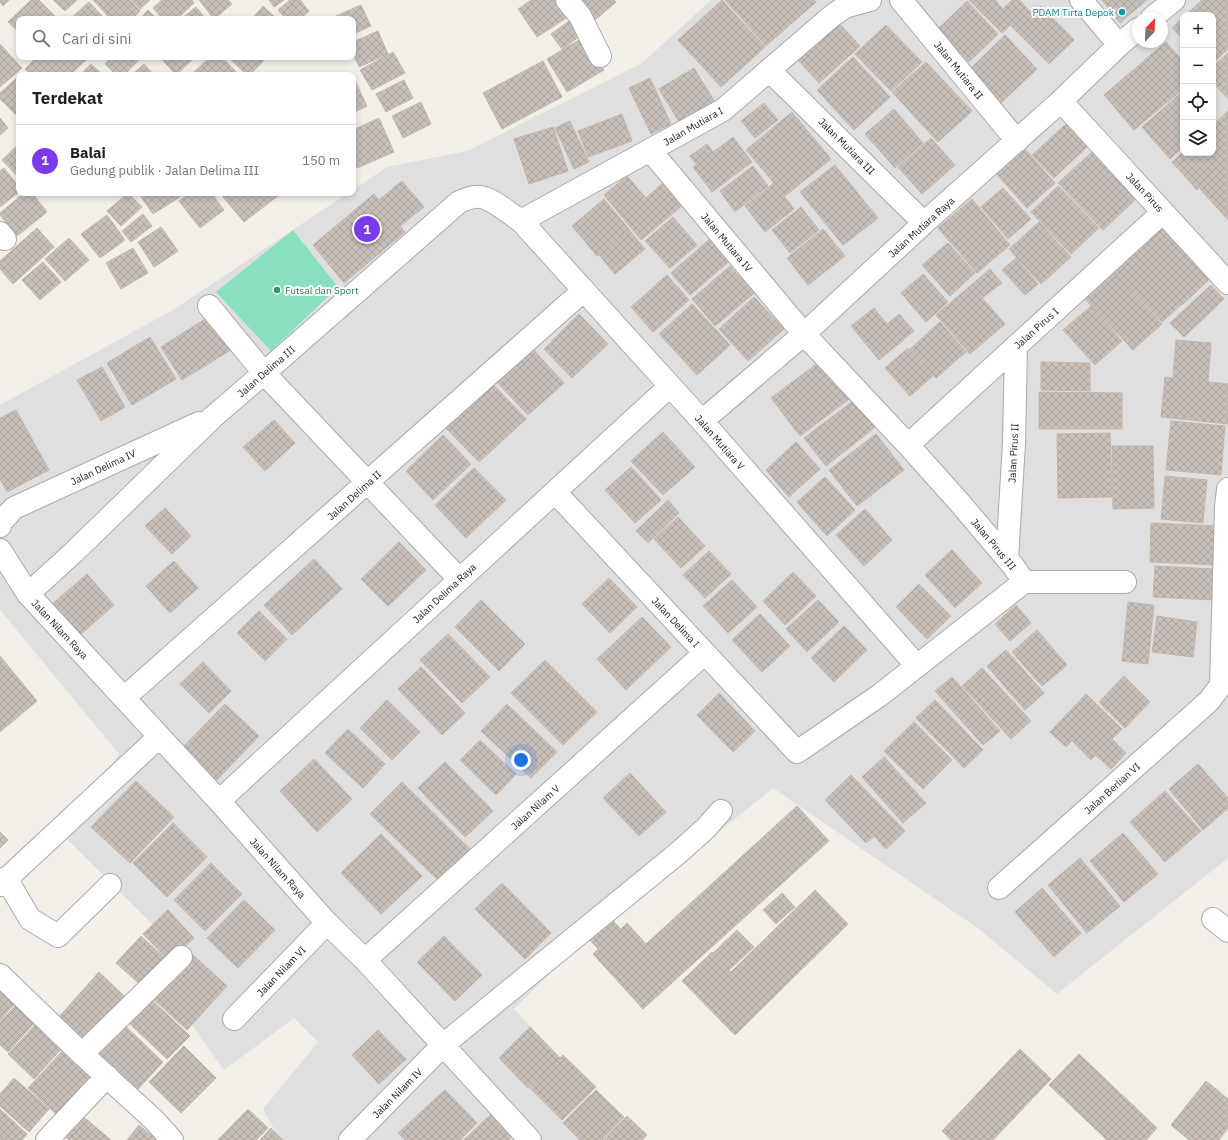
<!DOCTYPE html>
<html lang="id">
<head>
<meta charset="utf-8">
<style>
  :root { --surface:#fff; --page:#f2f2f2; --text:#202124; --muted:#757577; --line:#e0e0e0; --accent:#7c3aed }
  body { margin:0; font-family:"IBM Plex Sans",sans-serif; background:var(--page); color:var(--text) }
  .controls { position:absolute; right:12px; top:12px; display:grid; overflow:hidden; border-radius:8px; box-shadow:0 2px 6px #0003 }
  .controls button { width:36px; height:36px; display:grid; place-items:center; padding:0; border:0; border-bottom:1px solid var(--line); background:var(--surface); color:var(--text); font:20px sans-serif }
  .compass { position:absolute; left:1132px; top:12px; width:36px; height:36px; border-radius:50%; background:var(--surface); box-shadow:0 2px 6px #0003; rotate:23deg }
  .you { position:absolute; left:521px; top:760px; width:14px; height:14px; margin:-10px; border:3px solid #fff; border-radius:50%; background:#1a73e8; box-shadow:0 0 0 6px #1a73e833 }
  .badge { display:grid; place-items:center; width:26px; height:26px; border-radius:50%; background:var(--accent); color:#fff; font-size:13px; font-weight:700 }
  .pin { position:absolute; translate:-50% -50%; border:2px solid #fff; box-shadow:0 1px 4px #0006 }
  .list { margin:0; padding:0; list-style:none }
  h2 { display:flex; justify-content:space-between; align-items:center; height:52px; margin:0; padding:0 16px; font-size:17px }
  h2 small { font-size:13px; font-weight:400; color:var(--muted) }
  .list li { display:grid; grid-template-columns:26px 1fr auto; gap:12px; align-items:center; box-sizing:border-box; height:72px; padding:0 16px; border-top:1px solid var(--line) }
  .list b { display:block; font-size:15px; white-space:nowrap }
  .list p { margin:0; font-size:13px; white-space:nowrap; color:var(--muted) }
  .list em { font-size:13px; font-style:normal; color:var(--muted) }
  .icon { flex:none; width:22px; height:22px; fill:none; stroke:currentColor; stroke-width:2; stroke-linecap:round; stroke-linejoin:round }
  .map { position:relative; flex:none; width:1228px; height:1140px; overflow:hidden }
  .search { position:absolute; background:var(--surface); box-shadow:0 2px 6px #0003; left:16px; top:16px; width:340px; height:44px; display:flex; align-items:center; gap:10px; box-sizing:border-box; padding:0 14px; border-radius:8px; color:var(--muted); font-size:15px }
  .panel { position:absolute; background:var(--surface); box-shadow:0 2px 6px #0003; left:16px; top:72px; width:340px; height:124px; border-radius:8px }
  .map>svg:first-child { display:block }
</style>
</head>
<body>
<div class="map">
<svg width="1228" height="1140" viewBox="0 0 1228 1140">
  <defs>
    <pattern id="building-cross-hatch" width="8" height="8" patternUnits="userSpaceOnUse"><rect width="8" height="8" fill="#c7bfb8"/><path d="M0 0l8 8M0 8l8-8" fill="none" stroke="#aba49e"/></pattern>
  </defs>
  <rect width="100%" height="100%" fill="#f2efe9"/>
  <path fill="#e0dfdf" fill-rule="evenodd" d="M711,0h517v858l-171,136 -78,-65 -206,-141 -200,162 -59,59 119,131h-353l-17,-31 55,-67 -24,-24 -70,52 -42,-59 36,-21 -157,-157 58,-79 -119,-144v-205l173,-95 175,-117h5v-3l34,-23 80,-16 175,-88zM1183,15h30v138h-30zM1138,18h24v24h-24z"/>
  <path fill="#88e0be" d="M293,230l45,57 -67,64 -55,-59z"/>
  <path fill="url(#building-cross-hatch)" stroke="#c4b6ab" d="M0,0h9l-6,6 -3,-4z
    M31,0h8l19,19h-39v13l-11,-10z
    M53,0h24l-12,11z
    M93,0h37l10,11 -8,8h-21z
    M132,0h18l-10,9z
    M162,0h30l2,3 -17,16h-14l-10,-11z
    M199,0h29l4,4 -18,15z
    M269,0h15l-10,7z
    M290,0h10l9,11 -9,8h-14l-8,-9z
    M531,0h25l12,17 -31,20 -19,-28z
    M578,0h36l2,2 -21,18z
    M722,0l43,47 -44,40 -43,-47z
    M725,0h89l2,2 -50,44z
    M969,0h26l8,9 9,-9h7l14,14 8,-8 33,34 -25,24 -39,-39 -8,8z
    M1102,0h45l-27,23z
    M1202,0h26v49l-15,14v-48h-27z
    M967,1l31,33 -29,28 -31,-33z
    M89,2l16,17h-35z
    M361,5l10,21 -18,8v-15h-15l-2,-3z
    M263,6l14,13h-25z
    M196,7l10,12h-25z
    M148,10l9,9h-17z
    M575,17l11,15 -24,17 -11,-15z
    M1183,17v22l-11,-11z
    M838,22l22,24 -41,37 -22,-24z
    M886,25l36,37 -31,29 -36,-37z
    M378,31l10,23 -29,13 -6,-14v-11z
    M1005,35l32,34 -36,34 -32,-33z
    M584,37l20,33 -37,22 -20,-33z
    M1166,42l17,20v27l-49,41 -30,-35z
    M0,44l22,24 -22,19z
    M393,52l12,21 -33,17 -12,-20z
    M1228,53v46l-15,-17v-15z
    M37,57h52l-19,18h-39l-6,-6z
    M111,57h25l3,3 -15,15h-8l-11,-11z
    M160,57h35l-19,18z
    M210,57h12l17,18h-42l-3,-3z
    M228,57h39l-17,18h-3z
    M853,57l37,40 -36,33 -37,-40z
    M543,61l19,36 -60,32 -19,-36z
    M926,62l46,49 -34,31 -46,-50z
    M91,64l12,11h-23z
    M144,64l10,11h-22z
    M694,68l21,34 -35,21 -21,-34z
    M19,76v42l-19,-19v-6z
    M650,78l21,46 -20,10 -22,-46z
    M404,80l9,18 -27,14 -10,-18z
    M355,81l12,25 -14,7v-31z
    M1183,91v56l-13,12 -28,-32z
    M421,102l10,22 -28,14 -11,-22z
    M764,103l14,17 -23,18 -14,-17z
    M894,109l29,34 -28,25 -30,-34z
    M1228,111v52l-31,27 -25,-28 11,-10v1h30v-28z
    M792,112l39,47 -46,37 -39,-46z
    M622,114l10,27 -44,16 -10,-26z
    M0,118l8,10 -8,7z
    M379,118l15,34 -37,16 -4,-9v-29z
    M570,121l19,41 -15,7 -19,-41z
    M1066,124l22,22 -34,32 -22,-23z
    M553,127l15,44 -39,13 -15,-45z
    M733,137l19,25 -40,30 -19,-25 4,-2 -7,-9 17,-12 6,8z
    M931,138l24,27 -33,29 -24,-27z
    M19,144v34l-17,-18z
    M1023,147l32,36 -28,25 -32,-36z
    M1093,151l44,47 -34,32 -45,-47z
    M1228,164v56l-28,-31z
    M835,165l43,53 -35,27 -43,-53z
    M753,166l15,20 -33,26 -15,-21z
    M4,168l15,19v5l-19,15v-36z
    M627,176l19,22 18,-16 19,23 -42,35 -37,-45z
    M402,181l22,26 -24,19 5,6 -61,51 -31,-38 61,-51 5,6z
    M774,183l20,26 -29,23 -20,-26z
    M1058,186l41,42 -28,26 -40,-42z
    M1003,188l28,31 -23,20 -27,-32z
    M24,193h8l15,19 -30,24 -17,-21v-2z
    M128,193l14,14 -21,19 -14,-15z
    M147,193h39l-33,21 -12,-17z
    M190,193h21l13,17 -24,18 -21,-27z
    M228,193h49l2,2 -35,27 -21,-25z
    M604,199l25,30 -32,27 -25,-30z
    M972,199l38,46 -33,28 -39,-45z
    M801,207l18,23 -29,23 -18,-23z
    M143,214l9,12 -21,16 -9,-11z
    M107,215l18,25 -25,18 -19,-24z
    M673,217l24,28 -27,23 -25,-27z
    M1165,221l50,53 -33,31 -51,-53z
    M1039,222l32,35 -30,27 -32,-35z
    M161,227l17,24 -24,16 -16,-25z
    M37,228l17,19 -41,37 -13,-15v-8z
    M823,229l22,27 -37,29 -21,-27z
    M629,230l16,19 -30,25 -16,-19z
    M714,235l19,23 -43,37 -19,-22z
    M69,238l20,22 -24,21 -20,-22z
    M948,243l27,30 -25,23 -28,-31z
    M133,248l15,25 -27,16 -15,-26z
    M1131,252l50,53 -19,17 -49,-52z
    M1016,258l22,26 -13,11 -23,-25z
    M43,262l18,20 -21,18 -18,-20z
    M730,266l11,13 5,-5 13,15 -44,37 -23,-27z
    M990,269l12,14 -20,15 23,26 -35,30 -34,-39z
    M1113,271l49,53 -29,26 -49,-52z
    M923,274l25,28 -22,20 -25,-29z
    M667,275l22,25 -36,32 -22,-25z
    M1211,285l13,14 -40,38 -14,-14z
    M754,297l30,32 -36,32 -29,-32z
    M692,304l38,41 -33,30 -38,-41z
    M1091,306l31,35 -27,24 -32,-35z
    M874,308l13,16 12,-10 15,17 -35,29 -28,-34z
    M213,314l21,34 -52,32 -21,-33z
    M579,314l29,30 -36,34 -28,-29z
    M940,322l26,30 -30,26 -26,-29z
    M150,337l26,42 -44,26 -25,-42z
    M1176,340l35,3 -3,38 -35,-4z
    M530,346l34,37 -36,32 -34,-36z
    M908,348l25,28 -23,20 -25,-28z
    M823,359l29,38 -52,39 -29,-38z
    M1041,362l49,1v28l-49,-1z
    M102,367l23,40 -24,14 -24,-41z
    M1165,377l63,7v40l-67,-7z
    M488,379l38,40 -47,43 -38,-39z
    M1039,392l83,1v36h-83z
    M857,398l21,27 -52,41 -22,-28z
    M16,410l33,60 -42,22 -7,-13v-61z
    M274,420l21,23 -30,28 -22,-24z
    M1171,421l54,5 -4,49 -55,-5z
    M663,432l32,35 -32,28 -32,-34z
    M1110,433l2,64 -54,1 -1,-64z
    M876,434l28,36 -47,36 -28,-36z
    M443,435l28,29 -38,36 -27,-29z
    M796,442l24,27 -31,28 -23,-27z
    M1112,446h41l1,62 -41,1z
    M631,467l30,33 -26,23 -30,-33z
    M474,468l32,32 -40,38 -31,-33z
    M1165,476l42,4 -4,43 -42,-4z
    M825,477l30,33 -28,26 -30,-34z
    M668,500l11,13 -31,30 -12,-12z
    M165,508l26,28 -19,18 -27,-28z
    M865,509l27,31 -28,26 -28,-31z
    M678,517l27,29 -24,22 -27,-29z
    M1151,523l67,3 -1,39 -67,-3z
    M399,542l27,28 -38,36 -27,-27z
    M952,550l30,33 -27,25 -30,-33z
    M709,551l22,23 -26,24 -22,-23z
    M314,559l28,30 -50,46 -28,-30z
    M174,561l24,27 -28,25 -24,-27z
    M1155,566l60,3 -2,31 -60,-3z
    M793,572l23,24 -31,29 -22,-24z
    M87,574l27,31 -35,31 -28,-31z
    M609,578l28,29 -27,26 -28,-29z
    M732,580l25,27 -29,26 -25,-27z
    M919,584l32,32 -24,23 -31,-32z
    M481,600l44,44 -26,27 -44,-44z
    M818,600l21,22 -32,30 -21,-23z
    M1128,602l26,3 -6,59 -26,-3z
    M1016,605l15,18 -21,18 -15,-17z
    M259,611l28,28 -22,22 -28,-28z
    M760,614l30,32 -28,26 -30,-32z
    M1157,616l40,6 -4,35 -41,-5z
    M642,617l29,30 -45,43 -29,-31z
    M844,626l23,24 -33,32 -23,-24z
    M1037,630l30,35 -25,21 -30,-34z
    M448,634l42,43 -28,26 -42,-43z
    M1006,650l38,43 -19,17 -38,-44z
    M0,656l37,45 -37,31z
    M545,660l52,52 -34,33 -52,-52z
    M203,662l28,29 -22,22 -29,-29z
    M421,667l44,46 -23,22 -44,-46z
    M982,668l49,53 -20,18 -49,-53z
    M1124,676l26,26 -25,26 -26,-26z
    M952,677l48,54 -17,14 -48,-54z
    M719,693l36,38 -22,21 -36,-37z
    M1086,694l36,35 -10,10 14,14 -15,16 -15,-14 -5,5 -19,-19 -6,6 -16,-15z
    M387,700l33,32 -28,28 -32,-32z
    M935,700l48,50 -19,18 -48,-50z
    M225,704l34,32 -43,45 -34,-33z
    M507,704l50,48 -26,26 -50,-47z
    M914,722l38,38 -29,29 -39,-38z
    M348,729l37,35 -22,24 -38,-35z
    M480,740l36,34 -20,21 -36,-35z
    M884,757l42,46 -23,20 -41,-46z
    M314,759l38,40 -35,33 -37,-41z
    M445,762l48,49 -28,26 -47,-49z
    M1198,764l30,34v10l-25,22 -34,-41z
    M630,773l36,39 -27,24 -36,-38z
    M851,775l54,56 -19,18 -12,-13 -8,7 -41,-43z
    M136,781l38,36 -44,46 -39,-36z
    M402,782l69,68 -31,32 -70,-68z
    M1165,791l36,40 -36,31 -35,-40z
    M797,806l32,35 -186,168 -50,-55 5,-5 -8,-9 22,-20 9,9 6,-6 19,21z
    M173,823l34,34 -40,40 -34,-34z
    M0,832l8,8 -8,8z
    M1123,833l35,41 -34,28 -34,-41z
    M381,834l41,42 -41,38 -40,-41z
    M1080,858l40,48 -33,27 -39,-48z
    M211,863l31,31 -37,37 -31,-31z
    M502,883l49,50 -26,26 -50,-50z
    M1042,888l39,45 -27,24 -39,-45z
    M815,890l33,34 -113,111 -53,-54 30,-29 19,20z
    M782,893l13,14 -19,17 -13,-14z
    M244,900l31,30 -37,38 -31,-30z
    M168,910l26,28 -25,23 -26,-27z
    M737,930l17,17 -25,23 -16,-17z
    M141,936l26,24 -24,27 -27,-24z
    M444,936l38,39 -27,26 -38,-39z
    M192,954l35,32 -40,44 -35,-32z
    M99,972l25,24 -40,45 -26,-23z
    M0,982l19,17 -19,21z
    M153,1001l37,35 -23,23 -37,-35z
    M17,1004l19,17 -28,31 -8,-7v-23z
    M121,1022l42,40 -25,27 -43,-40z
    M37,1023l26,24 -29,32 -26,-25z
    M530,1027l30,31 -32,30 -29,-30z
    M378,1030l28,29 -27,25 -27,-29z
    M184,1046l32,32 -35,35 -32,-31z
    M65,1048l29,27 -37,40 -29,-27z
    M1020,1049l31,30 -58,61h-42l-9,-9z
    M1079,1054l78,74 -11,12h-39l-58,-55z
    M563,1055l33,32 -34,33 -32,-32z
    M14,1078l35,31 -20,23 -29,-26v-12z
    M1206,1081l22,18v29l-9,12h-30l-18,-15z
    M445,1090l32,33 -17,17h-55l-7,-7z
    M596,1090l28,27 -22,23h-22l-17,-17z
    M0,1109l27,25 -5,6h-22z
    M248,1109l20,19 -12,12h-38z
    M79,1113l32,27h-42l-8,-7z
    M491,1114l21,22 -4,4h-44z
    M627,1116l20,19 -5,5h-38z
    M139,1125l18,15h-30z
    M271,1128l12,12h-23z"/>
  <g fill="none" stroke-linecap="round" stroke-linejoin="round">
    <g stroke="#a9a9a9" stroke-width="24">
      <path id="minor" d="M567,0l13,16 20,40
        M901,0l116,141
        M1081,0l38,45
        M1152,18l22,-18
        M769,70l155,153
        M1061,101l167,182
        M521,221l202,-111 110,-95 12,-8 25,-7
        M0,233l5,6
        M209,306l55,67 195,206
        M702,421l102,-87 120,-111 137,-122 58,-56 19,-16
        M908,445l255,-233
        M555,492l242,260 83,-57 144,-113 -10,-15 -55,-65 -51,-57 -104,-111 -154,-184
        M0,526l1,-4 13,-14 185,-85
        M0,550l28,44 191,207 108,122 38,37 165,180
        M1007,559l7,-116 2,-97
        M1024,582h101
        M28,594l46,-42 139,-135 51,-44 195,-171c7,-3 14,-6 22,-5 12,2 29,17 40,24l181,200 215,245
        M1221,685l5,-178 2,-18
        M124,698l460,-408
        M219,801l451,-415
        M6,878l24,41 28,17 52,-51
        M0,885l159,-148
        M999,888l210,-187 12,-16
        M1213,919l15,12
        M365,960l340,-307
        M0,975l82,79 72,66 18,20
        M234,1019l93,-96
        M82,1054l99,-97
        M47,1140l60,-64
        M350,1140l93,-95 234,-191 28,-25 16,-18"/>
    </g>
    <use href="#minor" stroke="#fff" stroke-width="22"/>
  </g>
  <circle fill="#0f9aa8" stroke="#fff" stroke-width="1.5" cx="1122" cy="12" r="4"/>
  <circle fill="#2e9e5b" stroke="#fff" stroke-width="1.5" cx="277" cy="290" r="4"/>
  <g text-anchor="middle" stroke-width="4" stroke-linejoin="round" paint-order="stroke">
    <g font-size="10" fill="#0d838f" stroke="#fff" text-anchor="end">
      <text x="1114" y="16">PDAM Tirta Depok</text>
    </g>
    <g font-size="10" fill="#222" stroke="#fff">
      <text transform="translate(959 70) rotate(51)" y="4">Jalan Mutiara II</text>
      <text transform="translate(693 126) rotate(-30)" y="4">Jalan Mutiara I</text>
      <text transform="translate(847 146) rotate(45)" y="4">Jalan Mutiara III</text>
      <text transform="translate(1145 192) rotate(47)" y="4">Jalan Pirus</text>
      <text transform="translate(921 227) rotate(-42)" y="4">Jalan Mutiara Raya</text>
      <text transform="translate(727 242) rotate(50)" y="4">Jalan Mutiara IV</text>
      <text transform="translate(1036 328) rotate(-42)" y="4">Jalan Pirus I</text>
      <text transform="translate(266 371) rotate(-41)" y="4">Jalan Delima III</text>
      <text transform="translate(720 442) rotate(49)" y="4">Jalan Mutiara V</text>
      <text transform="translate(1013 453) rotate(-87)" y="4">Jalan Pirus II</text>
      <text transform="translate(103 467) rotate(-25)" y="4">Jalan Delima IV</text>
      <text transform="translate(354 495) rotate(-42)" y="4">Jalan Delima II</text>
      <text transform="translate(994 544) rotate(50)" y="4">Jalan Pirus III</text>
      <text transform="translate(444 593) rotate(-43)" y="4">Jalan Delima Raya</text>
      <text transform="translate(676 622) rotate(47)" y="4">Jalan Delima I</text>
      <text transform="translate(60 629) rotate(47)" y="4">Jalan Nilam Raya</text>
      <text transform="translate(1112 788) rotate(-42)" y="4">Jalan Berlian VI</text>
      <text transform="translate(535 807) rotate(-42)" y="4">Jalan Nilam V</text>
      <text transform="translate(278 868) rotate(48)" y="4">Jalan Nilam Raya</text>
      <text transform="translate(281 971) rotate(-46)" y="4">Jalan Nilam VI</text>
      <text transform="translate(397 1093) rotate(-45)" y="4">Jalan Nilam IV</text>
    </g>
    <g font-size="10" fill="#27864d" stroke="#fff" text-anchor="start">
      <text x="285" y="294">Futsal dan Sport</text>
    </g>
  </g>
</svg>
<div class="controls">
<button>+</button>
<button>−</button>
<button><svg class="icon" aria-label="locate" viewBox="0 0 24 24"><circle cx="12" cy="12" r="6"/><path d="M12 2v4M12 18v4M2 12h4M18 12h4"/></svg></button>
<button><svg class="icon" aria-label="layers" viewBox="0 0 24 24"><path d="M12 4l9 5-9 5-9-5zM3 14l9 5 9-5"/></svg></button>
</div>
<svg class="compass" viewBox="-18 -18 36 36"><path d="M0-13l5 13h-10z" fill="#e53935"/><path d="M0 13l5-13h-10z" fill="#757577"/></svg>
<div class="you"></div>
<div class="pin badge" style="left:367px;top:229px">1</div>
<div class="search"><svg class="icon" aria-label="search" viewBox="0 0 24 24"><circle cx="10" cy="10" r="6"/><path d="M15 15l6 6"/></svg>Cari di sini</div>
<section class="panel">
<h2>Terdekat<small></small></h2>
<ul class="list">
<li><span class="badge">1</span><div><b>Balai</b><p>Gedung publik · Jalan Delima III</p></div><em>150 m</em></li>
</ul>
</section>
</div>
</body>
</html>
